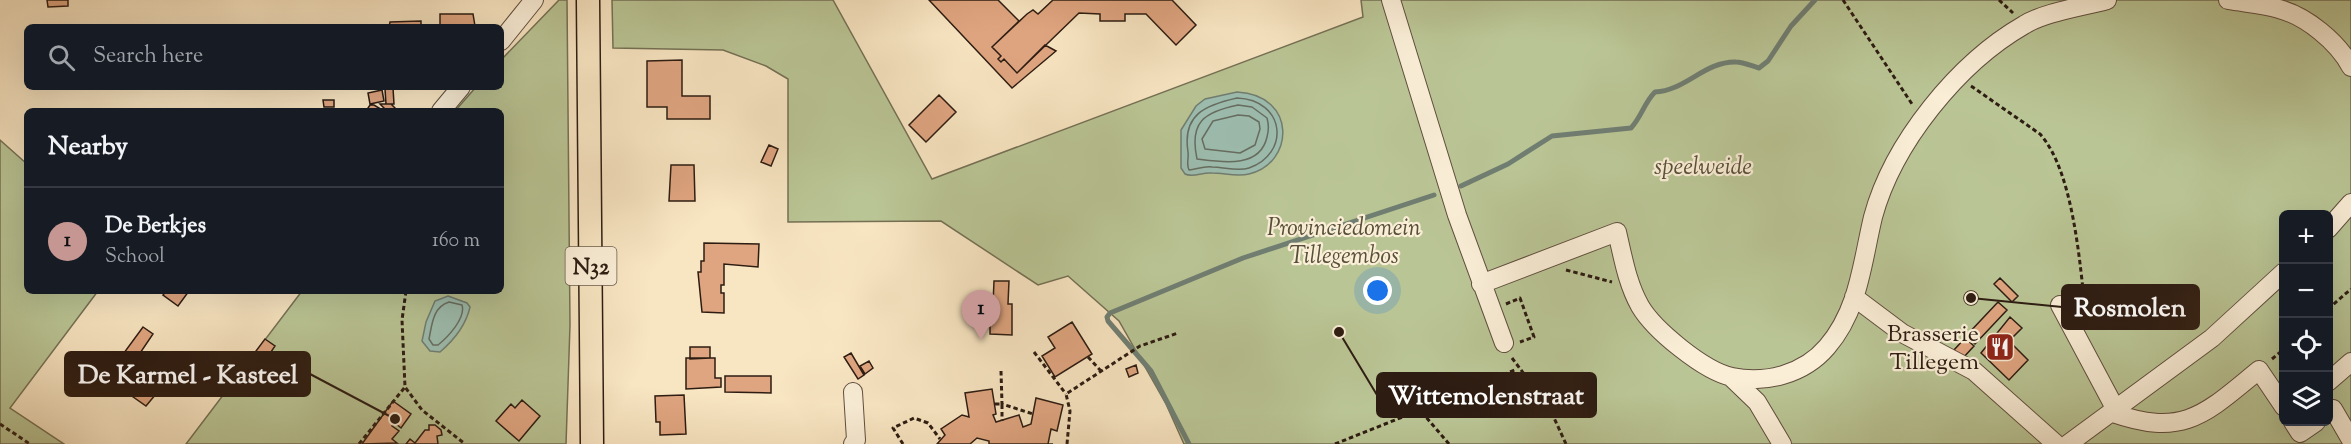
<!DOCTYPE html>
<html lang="en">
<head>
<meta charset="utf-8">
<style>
  :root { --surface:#171b24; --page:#20242c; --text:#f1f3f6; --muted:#9ea1a6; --line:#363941; --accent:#c59692 }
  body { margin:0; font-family:"Sorts Mill Goudy",serif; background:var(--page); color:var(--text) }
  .controls { position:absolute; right:18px; bottom:18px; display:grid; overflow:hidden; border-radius:9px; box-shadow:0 6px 24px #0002 }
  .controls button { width:54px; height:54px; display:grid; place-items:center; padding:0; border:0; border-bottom:2px solid var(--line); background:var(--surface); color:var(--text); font:30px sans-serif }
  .you { position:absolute; left:1378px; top:291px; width:21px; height:21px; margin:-15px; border:4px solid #fff; border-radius:50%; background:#1a73e8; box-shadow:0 0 0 9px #1a73e833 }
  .badge { display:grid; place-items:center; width:39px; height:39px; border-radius:50%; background:var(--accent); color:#111; font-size:20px; font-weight:700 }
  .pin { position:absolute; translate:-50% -50px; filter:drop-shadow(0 2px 3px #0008) }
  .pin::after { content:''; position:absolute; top:32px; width:21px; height:18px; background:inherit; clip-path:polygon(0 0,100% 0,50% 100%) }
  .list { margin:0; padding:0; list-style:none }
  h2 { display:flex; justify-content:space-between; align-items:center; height:78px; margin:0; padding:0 24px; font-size:26px }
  h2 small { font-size:20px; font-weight:400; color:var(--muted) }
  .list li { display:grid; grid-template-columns:39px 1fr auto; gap:18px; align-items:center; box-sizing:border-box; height:108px; padding:0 24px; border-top:2px solid var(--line) }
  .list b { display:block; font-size:22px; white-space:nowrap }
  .list p { margin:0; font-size:20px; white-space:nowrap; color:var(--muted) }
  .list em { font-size:20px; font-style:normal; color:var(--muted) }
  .icon { flex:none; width:33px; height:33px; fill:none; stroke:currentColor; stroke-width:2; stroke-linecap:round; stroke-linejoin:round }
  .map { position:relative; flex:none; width:2351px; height:444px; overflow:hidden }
  .search { position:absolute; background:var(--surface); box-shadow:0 6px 24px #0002; left:24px; top:24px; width:480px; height:66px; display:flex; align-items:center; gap:15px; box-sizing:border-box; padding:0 21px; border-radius:9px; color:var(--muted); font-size:22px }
  .panel { position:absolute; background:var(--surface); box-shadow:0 6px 24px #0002; left:24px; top:108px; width:480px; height:186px; border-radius:9px }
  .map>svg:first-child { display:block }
</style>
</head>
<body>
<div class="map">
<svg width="2351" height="444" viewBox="0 0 2351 444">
  <rect width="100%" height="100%" fill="#f8e5c2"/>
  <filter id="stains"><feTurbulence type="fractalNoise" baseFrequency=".00333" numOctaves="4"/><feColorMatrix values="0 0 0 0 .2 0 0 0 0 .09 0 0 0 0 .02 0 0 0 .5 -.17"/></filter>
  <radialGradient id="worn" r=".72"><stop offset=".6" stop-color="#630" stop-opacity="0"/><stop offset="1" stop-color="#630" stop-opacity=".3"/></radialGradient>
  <path fill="#bac595" stroke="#747054" stroke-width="1.5" fill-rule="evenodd" d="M559,0h8l3,325 -4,119h-380l116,-153h199v-180h-46l21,-24h25v-27z
    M612,0h221l99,179 431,-162 -2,-17h990v444h-1167l-18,-40 -47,-83 -51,-45 -30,9 -97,-64 -153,1v-143l-22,-13 -43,-16 -110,-2zM2284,214h44v208h-44z
    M0,140l27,24v127h71l-88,117 54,36h-64z"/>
  <path fill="#9dbfb2" stroke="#707e72" stroke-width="1.5" d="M1237,92c61,3 57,72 12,82 -12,3 -25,-1 -37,-1 -10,-1 -19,5 -27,1l-4,-6v-38l15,-24 9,-7z
    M448,296l19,7 3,4c-4,18 -16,33 -30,45l-10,-1 -8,-10 4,-19 9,-21z"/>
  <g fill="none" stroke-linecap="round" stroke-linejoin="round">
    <path stroke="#656e62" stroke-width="1.5" d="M1237,98c49,2 53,56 12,70 -11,4 -25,-1 -37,-1 -8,-1 -15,2 -23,3 -3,-6 0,-12 -1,-18 -6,-38 18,-47 49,-54z
      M1238,105l14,2 15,11c2,7 2,12 0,19 -7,32 -46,25 -70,22 -8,-37 7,-47 41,-54z
      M1238,115l11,1 10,6 1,7 -5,16 -15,8 -35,-4 -3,-10 11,-18z
      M449,302l13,3c4,13 -14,32 -24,40h-5l-4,-6c3,-15 4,-32 20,-37z"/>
    <path stroke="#707e72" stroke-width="5" d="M1461,186l47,-22 44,-28 79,-8c11,-12 13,-25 24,-36 30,-1 50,-31 81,-30 7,0 16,4 23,6l9,-7 23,-35 24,-26
      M1189,444l-38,-73 -43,-50 -1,-4 3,-4 133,-55 191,-63"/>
  </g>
  <path fill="#dfa580" stroke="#2d1c12" stroke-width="1.5" d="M47,0h21v6l-20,1z
    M929,0h69l21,21 -27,26 9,9 -3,3 3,3 3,-3 13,14 28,-28 11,6 -44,37z
    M1053,0h119l24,25 -20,20 -30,-31h-21v7h-25v-7l-21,-1 -62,60 -13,-14 -3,3 -3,-3 3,-3 -9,-9 35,-33 6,-4 5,4z
    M440,14h33l2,12 -42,1 7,-1z
    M421,21v6h-32l1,-5z
    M682,60v36h28v23h-43v-12h-20v-46z
    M393,88l1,16h-8l-1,-15z
    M382,90l2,11 -14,3 -2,-11z
    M939,95l17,17 -30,30 -17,-17z
    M323,100h11v7h-10z
    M380,104h11l7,7h-11z
    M370,105h4l10,6h-18z
    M769,145l9,4 -7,17 -10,-4z
    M671,165h23l1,36h-26z
    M704,243l55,1 -1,23 -34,-3v21h-3v8h3v20l-22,-1 -4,-40h3v-11h3z
    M2000,278l18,18 -6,6 -18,-18z
    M994,281h15l-1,23h4v31l-22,-1v-30h3z
    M166,291h23l-11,15 -15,-11z
    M1964 298a7 7 0 1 1 14 0a7 7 0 1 1-14 0Z
    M1998,302l9,8 -32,34 -9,-8z
    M2010,317l12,11 -13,13 19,19 -19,20 -28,-27z
    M1072,322l20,32 -37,23 -13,-21 13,-8 -7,-11z
    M143,327l10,7 -17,25 12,8 4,-5 6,5 5,-7 8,5 -5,7 5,4 -25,30 -17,-12 11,-17 -22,-16z
    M1965,338l9,8 -11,12 -9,-8z
    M265,339l10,7 -14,21 -11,-8z
    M690,347h20v11l-20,1z
    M851,353l13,22 -6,4 -14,-22z
    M686,358h29v20h6v9l-35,2z
    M869,361l4,7 -8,6 -5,-8z
    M1136,365l2,8 -9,4 -3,-8z
    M725,376h46v17l-46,-1z
    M992,389l4,25 -3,1 3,7 23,-7 4,12 8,-3 5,-26 27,7 -6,26 -6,-2 -3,15h5h-64v-3l-12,-3 -7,6h-33l8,-9 -4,-6 21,-14 7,2 -4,-24z
    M684,395l2,39 -26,1v-13h-4l-1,-26z
    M522,400l18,16 -21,25 -23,-20 15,-17 4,4z
    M393,401l18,13 -10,14 -6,-5 -3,3 7,5 -7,8 5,4 -35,1z
    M429,425h6l6,5 1,5 -5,1 1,8h-32l4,-5 5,4 10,-13h4z"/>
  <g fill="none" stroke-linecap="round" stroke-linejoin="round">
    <g stroke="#604e3e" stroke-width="20">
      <path id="minor" d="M1391,0l66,215 47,128
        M2228,0c17,3 35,4 51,9 27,7 59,33 72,58
        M501,41l33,-41
        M441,111l20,-24
        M2328,229l23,-26
        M1481,284l136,-52c6,25 10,51 23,74 14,24 64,65 92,71 34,7 72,-3 95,-30 32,-37 35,-84 46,-130 20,-74 85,-154 151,-192 21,-13 58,-18 83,-25
        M1854,297l48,36 72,38 82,73
        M2060,305l56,105
        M1731,377l26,25 25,42
        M2328,382l23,-20
        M853,392l3,48 -3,4
        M2333,409l18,31
        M2113,413c72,25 93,0 146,-43l25,37
        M2293,422l7,11 16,-11
        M2068,444l144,-106 72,-66"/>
    </g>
    <g stroke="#2d1c12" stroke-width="25">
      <path id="major" d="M588,0l4,444"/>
    </g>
    <path stroke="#2d1c12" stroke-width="3" stroke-dasharray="4.5 3" stroke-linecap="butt" d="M1843,0l69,104
      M1999,0l14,13
      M1971,86l69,48c34,38 40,132 46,183
      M1566,270l46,12
      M406,291l-4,29 3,67 17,23 43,34
      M1506,304l14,-6 14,39 -14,5
      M2328,309l23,-20
      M1034,352l32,42
      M1088,357l13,14
      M1512,358l37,49 17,37
      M2272,359l12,-10
      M1001,371l1,33 31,10
      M995,404h7v17
      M0,424l30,20
      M359,444l46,-57
      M903,444l-10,-16 21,-10 14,5 12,16
      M1067,444l3,-33 -4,-17 74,-48 38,-13
      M1335,444l85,-34 -15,-30
      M1449,444l-29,-34 97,-41"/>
    <use href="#minor" stroke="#faeed7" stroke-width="18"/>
    <use href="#major" stroke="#f8e5c2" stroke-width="22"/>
  </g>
  <defs>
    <g id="restaurant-square" transform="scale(1.5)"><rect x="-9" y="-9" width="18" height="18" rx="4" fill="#8f2418" stroke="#faeed7"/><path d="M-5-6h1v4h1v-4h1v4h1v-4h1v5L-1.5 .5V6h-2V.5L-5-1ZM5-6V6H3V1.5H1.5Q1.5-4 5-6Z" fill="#fff"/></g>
  </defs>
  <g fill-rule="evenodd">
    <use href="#restaurant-square" x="2000" y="347"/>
  </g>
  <g text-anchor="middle" stroke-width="4.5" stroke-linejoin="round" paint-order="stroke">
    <rect fill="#faeed7" stroke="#6a5b4d" stroke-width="1.5" x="565.5" y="247" width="51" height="38" rx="4.5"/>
    <g font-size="22" font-weight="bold" fill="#2d1c12">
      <text x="591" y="274">N32</text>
    </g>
    <g font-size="24" font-style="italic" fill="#574f39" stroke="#faeed7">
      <text x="1703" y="174">speelweide</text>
      <text x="1344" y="235">Provinciedomein<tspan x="1344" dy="28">Tillegembos</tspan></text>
    </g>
    <g font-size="24" fill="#2d1c12" stroke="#faeed7" text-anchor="end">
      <text x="1979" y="341">Brasserie<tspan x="1979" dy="28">Tillegem</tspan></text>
    </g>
  </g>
  <path fill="none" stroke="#2d1c12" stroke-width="2" d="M1971 298L2062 307M395 419L310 374M1339 332L1377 395"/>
  <g fill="#2d1c12" stroke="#faeed7" stroke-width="2">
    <circle cx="1971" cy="298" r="6"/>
    <circle cx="395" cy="419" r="6"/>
    <circle cx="1339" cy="332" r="6"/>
  </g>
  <g fill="#2d1c12" stroke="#2d1c12" stroke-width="2">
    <rect x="2062" y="285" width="137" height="44" rx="6"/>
    <rect x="65" y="352" width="245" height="44" rx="6"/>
    <rect x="1377" y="373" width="219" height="44" rx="6"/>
  </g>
  <g font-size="26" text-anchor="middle" font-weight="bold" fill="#fff">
    <text x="2130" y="316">Rosmolen</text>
    <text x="188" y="383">De Karmel - Kasteel</text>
    <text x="1486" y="404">Wittemolenstraat</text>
  </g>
  <rect width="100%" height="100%" filter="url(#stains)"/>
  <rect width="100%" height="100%" fill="url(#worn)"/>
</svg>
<div class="controls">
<button>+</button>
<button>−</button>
<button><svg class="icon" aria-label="locate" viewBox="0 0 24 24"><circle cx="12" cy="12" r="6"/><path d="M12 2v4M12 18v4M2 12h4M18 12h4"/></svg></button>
<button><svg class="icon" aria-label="layers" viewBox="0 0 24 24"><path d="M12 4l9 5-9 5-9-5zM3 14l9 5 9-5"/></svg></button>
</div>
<div class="you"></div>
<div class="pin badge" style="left:981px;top:340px">1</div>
<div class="search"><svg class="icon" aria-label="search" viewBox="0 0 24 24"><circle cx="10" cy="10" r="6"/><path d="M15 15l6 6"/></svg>Search here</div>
<section class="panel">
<h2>Nearby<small></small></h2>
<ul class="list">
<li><span class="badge">1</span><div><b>De Berkjes</b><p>School</p></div><em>160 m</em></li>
</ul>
</section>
</div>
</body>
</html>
